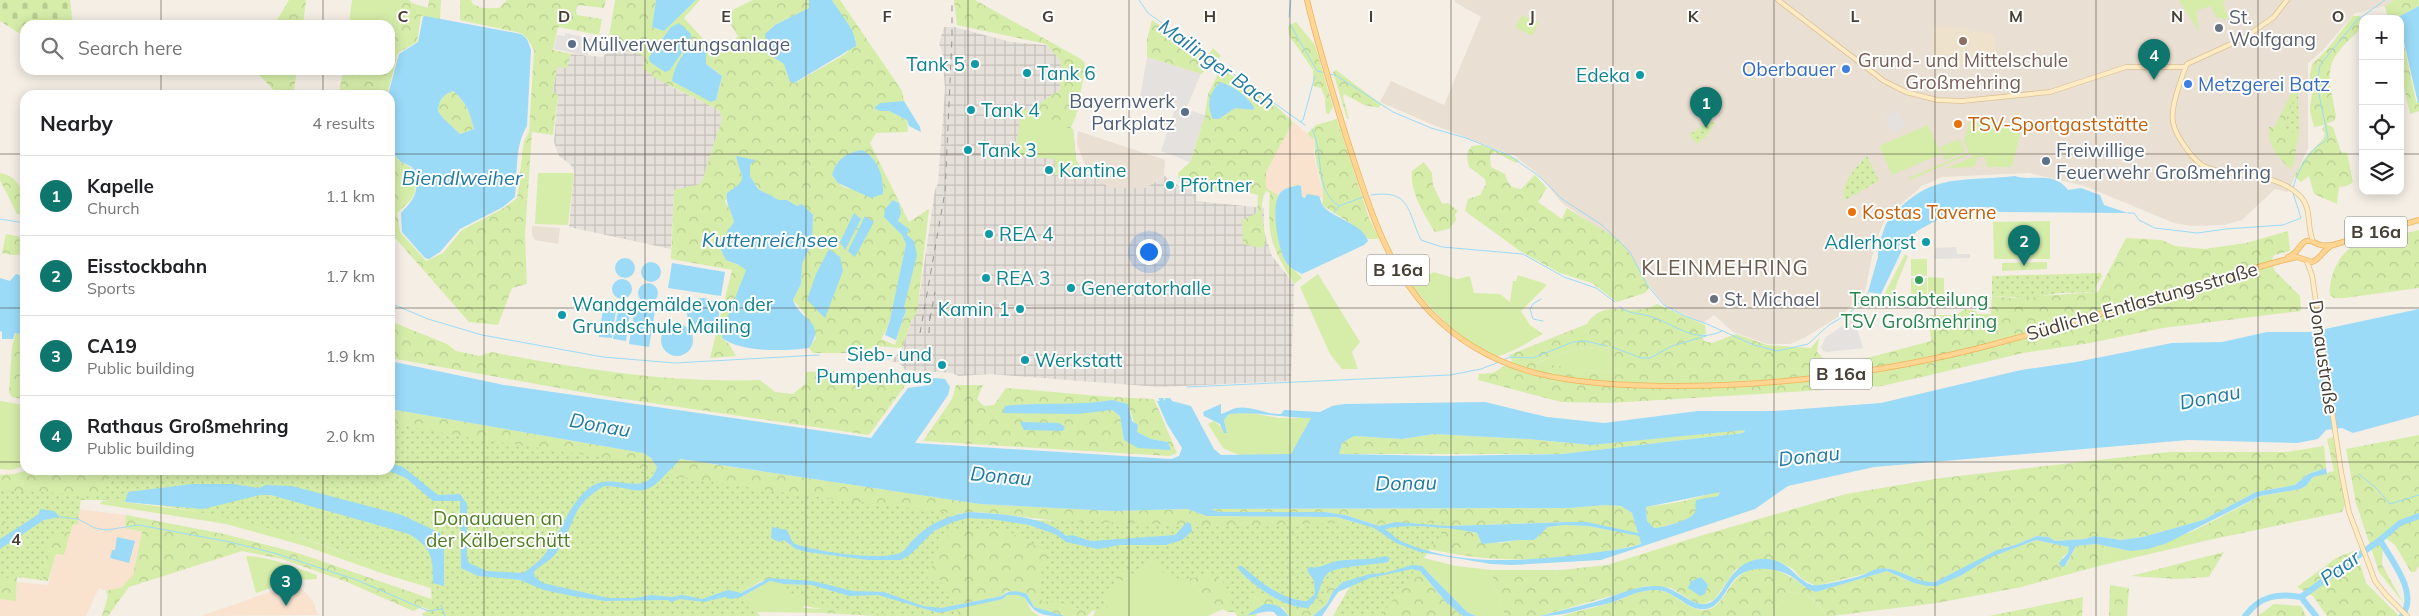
<!DOCTYPE html>
<html lang="en">
<head>
<meta charset="utf-8">
<style>
  :root { --surface:#fff; --page:#f2f2f2; --text:#202124; --muted:#757577; --line:#e0e0e0; --accent:#0f766e }
  body { margin:0; font-family:Mulish,sans-serif; background:var(--page); color:var(--text) }
  .controls { position:absolute; right:15px; top:15px; display:grid; overflow:hidden; border-radius:10px; box-shadow:0 2px 12px #0003 }
  .controls button { width:45px; height:45px; display:grid; place-items:center; padding:0; border:0; border-bottom:1px solid var(--line); background:var(--surface); color:var(--text); font:25px sans-serif }
  .you { position:absolute; left:1148px; top:251px; width:18px; height:18px; margin:-12px; border:4px solid #fff; border-radius:50%; background:#1a73e8; box-shadow:0 0 0 8px #1a73e833 }
  .badge { display:grid; place-items:center; width:32px; height:32px; border-radius:50%; background:var(--accent); color:#fff; font-size:16px; font-weight:700 }
  .pin { position:absolute; translate:-50% -41px; filter:drop-shadow(0 1px 2px #0008) }
  .pin::after { content:''; position:absolute; top:26px; width:18px; height:15px; background:inherit; clip-path:polygon(0 0,100% 0,50% 100%) }
  .list { margin:0; padding:0; list-style:none }
  h2 { display:flex; justify-content:space-between; align-items:center; height:65px; margin:0; padding:0 20px; font-size:21px }
  h2 small { font-size:16px; font-weight:400; color:var(--muted) }
  .list li { display:grid; grid-template-columns:32px 1fr auto; gap:15px; align-items:center; box-sizing:border-box; height:80px; padding:0 20px; border-top:1px solid var(--line) }
  .list b { display:block; font-size:19px; white-space:nowrap }
  .list p { margin:0; font-size:16px; white-space:nowrap; color:var(--muted) }
  .list em { font-size:16px; font-style:normal; color:var(--muted) }
  .icon { flex:none; width:28px; height:28px; fill:none; stroke:currentColor; stroke-width:2; stroke-linecap:round; stroke-linejoin:round }
  .map { position:relative; flex:none; width:2419px; height:616px; overflow:hidden }
  .search { position:absolute; background:var(--surface); box-shadow:0 2px 12px #0003; left:20px; top:20px; width:375px; height:55px; display:flex; align-items:center; gap:12px; box-sizing:border-box; padding:0 18px; border-radius:15px; color:var(--muted); font-size:19px }
  .panel { position:absolute; background:var(--surface); box-shadow:0 2px 12px #0003; left:20px; top:90px; width:375px; height:385px; border-radius:15px }
  .map>svg:first-child { display:block }
</style>
</head>
<body>
<div class="map">
<svg width="2419" height="616" viewBox="0 0 2419 616">
  <defs>
    <pattern id="industrial-grid" width="8" height="8" patternUnits="userSpaceOnUse" patternTransform="scale(1.25)"><rect width="8" height="8" fill="#e6e0da"/><path d="M0 4h8M4 0v8" fill="none" stroke="#c7c1bc"/></pattern>
    <pattern id="forest-crowns" width="20" height="18" patternUnits="userSpaceOnUse" patternTransform="scale(1.25)"><rect width="20" height="18" fill="#d5eda9"/><path d="M2 6a3 3 0 1 1 6 0M12 15a3 3 0 1 1 6 0" fill="none" stroke="#b8cc92"/></pattern>
    <pattern id="cemetery-stones" width="16" height="16" patternUnits="userSpaceOnUse" patternTransform="scale(1.25)"><rect width="16" height="16" fill="#d5eda9"/><path d="M2 7V4a2 2 0 0 1 4 0v3zM10 15v-3a2 2 0 0 1 4 0v3z" fill="#b8cc92"/></pattern>
    <pattern id="park-dots" width="8" height="8" patternUnits="userSpaceOnUse" patternTransform="scale(1.25)"><rect width="8" height="8" fill="#d5eda9"/><path d="M2 2h.1M6 6h.1" fill="none" stroke="#b8cc92" stroke-width="1.8" stroke-linecap="round"/></pattern>
  </defs>
  <rect width="100%" height="100%" fill="#f4eee5"/>
  <path fill="#e9dfd2" d="M1455,0h939l-9,6 -30,7 -33,38 -14,12v85l-20,44 -13,-3 -33,31 -18,5 -32,1 -18,-3 -89,-37 -56,-13 -87,4 -20,9 -37,32 -11,29 -9,44 -22,23 -39,24 -14,6h-23l-34,-12 -19,-17 -11,8 -37,-17 -12,-14 -33,-49 -59,-40 -23,-28 -24,-19 -79,-30 -56,-24 11,-21 53,24 37,-88 -26,-15z
    M1078,131l87,29 -1,16 -19,12 -38,1 -13,-7 -9,-17 -8,-21z
    M532,226l28,2 -2,16 -23,-4 -3,-5z"/>
  <path fill="#f9e2ce" d="M1293,122l22,18 -2,13 11,45 -22,-1v-6h-20l-4,4 -12,-6v-17z
    M77,509l49,6 -1,13 17,4 -9,43 -11,12 -16,4 -7,-3 -13,28h-86v-17l16,1 1,-18 31,3 8,-31 7,1z
    M296,583l17,18 5,14 -117,1z"/>
  <path fill="url(#industrial-grid)" d="M944,27h10l57,15 35,3 15,15 -1,30 -30,19 43,20 3,30 4,9 18,13 13,7h34l20,-12 14,10 17,5v10l68,7v24l8,24 22,28 -3,97 -131,6 -170,-13 -31,2 -7,-3 -47,-3 -6,-8h-8l11,-14 10,-29 5,-6 18,-123 3,-7 7,-94 -3,-39 -3,-6z
    M612,47l24,4 9,6 25,29 49,24 3,9 -21,66 -27,5 -3,59 -102,-22 5,-55 -3,-7 -12,-9 -5,-14 4,-46 -5,-5 4,-25 10,2 4,-14 32,3z"/>
  <path fill="#efe2cd" d="M1933,27l33,1 4,3 25,3v24l-29,-1 -2,8 -28,-5 -5,-13z"/>
  <path fill="#d5eda9" d="M352,0h45l1,14 -8,10 4,28h-4v-27l-41,-1z
    M2179,0h48l-4,2 3,11 3,2 -3,5 -10,-3 -5,-11 -15,5 3,21z
    M1522,15l16,7 -5,14 -18,-9z
    M1030,109l43,20 3,30 4,9 -4,8 -21,-1v-16l-40,-3 6,-45z
    M1981,116l40,14 -8,34 -4,3h-22l-2,-10h-7l-4,10 -27,1 26,-11 -2,-5 -1,2 -60,26 -1,-2 60,-26 -5,-11 6,-22z
    M1928,125l13,29 -49,21 -13,-29z
    M1960,139l5,13 -20,8 -5,-13z
    M538,173h36l-6,52 -33,-1z
    M2050,221v38h-56l-1,-37z
    M1905,254l3,2 -16,40 -7,-3z
    M1911,259h16v17h-16z
    M2047,262v7l-45,2v-8z
    M1434,272l23,7 13,-3 4,17 26,1 10,8 3,-21h3l2,-6 25,8 4,2 -26,26 9,14 13,9c-14,7 -30,19 -45,22 -19,4 -73,-53 -85,-69l5,-6z
    M1318,274l42,68 -8,10 6,17h-16l-12,-15 -30,-67z
    M1928,277l16,1v17l-16,-1z
    M1911,278h16v17l-16,-1z
    M1596,347l12,2 7,22 -12,1 -67,-8c20,-10 38,-16 60,-17z
    M0,401l25,4v61l-14,4 -11,-1z
    M1245,412l34,6h33l-21,36 -49,2 -8,-3 -11,-5 -15,-24 6,-3 13,11 -3,-12 5,-6z
    M112,494l13,8 98,13 44,11 104,36 370,35 29,-16 29,4 5,23 17,1 3,4 -59,-1 -70,4h-86l-168,-25 -57,-17 -79,-28 -79,-22 -126,-20 2,-3 8,-1z
    M2207,524l2,16 -106,25 2,-19 26,5 60,-19z
    M246,556c24,0 49,12 71,19v4l-23,1 -38,13z
    M1416,556l40,10 36,4 2,13 11,33h-29l-9,-4 -38,-39 -17,-8z
    M1159,557l28,20 20,23 16,9 -15,7h-115l13,-28 16,-7z
    M1786,592c24,1 27,6 41,24h-55z
    M1007,595h11l7,3 6,12 8,6h-66l6,-13 24,-4z"/>
  <path fill="url(#forest-crowns)" fill-rule="evenodd" d="M289,0h17l-3,25h-29z
    M397,0h12l3,3 16,5 1,-8h12l-1,19 -19,-3 -4,26 -19,11 -11,42h-48l4,-25h47v-18h4l-4,-28 7,-10z
    M460,0h11l2,4 9,4h17l8,-8h99l-2,8 -26,-3 -2,5 1,5 25,4 -3,16 -41,-8 -5,23 18,4 -4,14 -10,-1 -4,24 5,5 -5,39 -21,-3 -7,103 2,49 -15,4 -14,37 -29,-3 -79,-90v-88c4,13 10,19 22,24 8,24 3,29 -15,45l3,19 26,29 17,-8 19,-23 42,-22 13,-10 7,-57 5,-9 5,-82 -7,-12 -6,-5 -61,-13z
    M615,0h41l-4,27 11,4 33,-31h4l-16,18 22,24 14,11 18,-17 -14,-22 29,-14h56v8l-34,17 -10,9 15,26 5,4 2,11 8,8 52,-30 9,-13 -24,-40h8l62,91 2,10 -6,1 -18,9h9l18,9 1,12 -32,1 -6,10 39,79 20,-13 -12,104 -5,6 -10,29 -27,-2 -16,7h-46l-4,-5 7,-10 -13,-27 -10,-11 8,-16 1,-20 10,-22 -10,-38 -5,2 -10,-6h-8l-21,-11 -8,-13v-11l-14,-9c2,8 7,17 6,24 0,3 -13,16 -17,21l7,12 2,10 -7,9 -1,28 13,5 7,5 -24,68 7,6 7,12 -26,2 22,-88 -61,-11 3,-69 27,-6 21,-65 -3,-9 -64,-32 -12,-10 2,-11c-11,-7 -28,-6 -37,-14zM695,43l11,8v13l14,10 1,8 -5,18zM869,154l9,12 5,19c-21,3 -37,12 -51,-10zM893,200l6,3 -1,18 9,14 -3,72 2,3 -11,35 -14,-6c14,-18 19,-71 25,-95l-3,-9 -19,-18z
    M954,0h21l106,59 4,4v6l-9,47 -6,13 -40,-20 30,-19 1,-29 -15,-17 -89,-19z
    M2394,0h25v6l-21,11 1,2h-11l-3,-13z
    M2353,16h7l3,11c-39,35 -37,40 -27,89l-2,5 -8,3 7,3 8,25 6,1 6,29 -6,4 -8,1 -2,17 -23,-10 -5,-18 -8,6 -7,-6 11,-18 18,-19 2,-5 -3,-5 3,-4 -11,2c-1,-6 -4,-12 -4,-17 0,-11 5,-18 -1,-29l3,-17c17,-14 27,-31 41,-48z
    M1152,20l54,35 2,1 5,-8 8,8 -20,18 -54,-17v-18z
    M1296,22l19,23 18,62 -4,7 -3,-1 -1,-15 -4,-10 -8,-2v-16l-24,-35 -1,-9z
    M2400,26l16,75 3,2v8l-9,3 -10,-45z
    M1221,68l51,34 21,20 -27,50v16l12,7 -3,21 19,54 8,8 -8,6c-23,-39 -27,-46 -24,-91l-4,-2c-9,15 -1,37 0,53l-5,4 -18,-4 -1,-24 15,-7 1,-18 -8,-2 -1,-5 -5,-3 -3,5c-21,2 -42,2 -62,-7l-1,-10 12,-11 15,-47 3,-21zM1228,84l25,26 -18,-2 -16,11z
    M255,70h42l-4,25h-15z
    M1336,70l45,34 -2,4 -15,-3 -20,-11 -1,3 6,22h-2l-14,-47z
    M2298,79v9l-15,39 1,4 15,2 -6,33 -3,3c-13,-13 -23,-23 -21,-42h6z
    M453,91c13,10 17,22 21,38l-14,5 -17,-16 -5,-7c1,-11 4,-16 15,-20z
    M1337,119l32,99 10,20 -3,1h-8l-15,-14 -31,-20c5,-19 -10,-42 -7,-65l-8,-6 9,-9z
    M1482,145l37,15 -3,3 -21,-11 -5,3 1,12 14,7c3,10 6,14 16,15l14,-14 12,13 -9,14 24,17 5,-11 52,32 14,18 17,29 -5,6 -28,9 -25,-19 -32,-10 -40,-22 -55,-40 3,-12 12,-4 6,-11 -1,-5 -16,-12c-2,-9 -4,-14 3,-21z
    M1424,162l8,11 1,12 9,19 6,-1 10,8 -3,3 1,6 -7,9 -14,3c-11,-18 -25,-39 -23,-61z
    M0,173c21,3 25,24 25,42l-8,-1 -17,-34z
    M2419,230v58l-75,10h-10l-4,-3c-2,-17 9,-42 24,-49z
    M2288,231l2,20 -16,4 -3,7 4,9 25,25 1,15 -138,17 -73,15 -67,10 -97,23 -44,10 -26,2 -246,15 -49,-1 -83,-22 1,-6 14,-1 19,-12 -3,-6 78,-31c17,-28 47,-5 70,-20l48,21 1,9 -4,1 2,6 8,2 24,-9 31,11 44,3 8,-10 -2,14 9,9 45,-4 60,-16 -2,-26h27l9,-6 11,2 1,3h14l1,-18 19,2 87,-6 28,-54 36,2 13,6 29,3 42,-6zM1596,347l12,2 7,22 -12,1 -66,-9c20,-9 37,-15 59,-16z
    M6,234l19,4v16l-12,1 -11,-2z
    M390,321l57,23 9,7 24,5 11,-4c89,17 177,31 269,28l15,12 18,2 12,-10 1,-12 28,-1 23,4 50,4 -3,8 -35,48 -265,-39 -214,-38z
    M16,333l9,2v65l-13,-3 -3,-4 3,-46z
    M956,385h27l-6,14 7,7 10,-1 12,-17 105,9 43,2 23,54 -7,3 -247,-15 29,-42zM1112,400l16,4 9,28 14,7 17,3 -44,-2 -4,-24 -8,-6 -109,3 23,-9 57,1z
    M390,409l253,44 8,5 6,9 -3,9 -264,-13z
    M1745,429l-2,4 -181,21h-223l3,-11 12,-7 48,3 32,-5 94,5 63,6z
    M2419,435v131l-4,6h-4l-16,-27 -12,-9 -1,29 22,39 -25,-32 -23,-69 -10,-54z
    M2333,437l12,68 -3,7 -133,28 -2,-16 54,-28 39,-7 6,-3 7,-9 21,-6 -7,-32z
    M2324,446l2,22 -18,6 -13,11 -39,7 -53,28 -60,17 -22,3 -27,-4 -9,3 -30,2 -6,-4 -12,-1 -22,9 -10,2 -70,35 -7,1 -40,-15 -72,18 -14,-7 -9,-10 -15,-8 -42,8 -21,30 -11,5 -8,-1 -25,-15 -25,-2 -106,30h-35l-11,-33 -2,-13h70l45,-5 96,-30 143,-41 95,-16 228,-26h118z
    M679,459l302,45 132,7 74,-2 21,7 129,1 37,11 22,15 -63,48 -6,13 -14,12h-25l-5,-9 -42,9 -7,-4h-6l-21,-12 -20,-23 -28,-20 -37,24 -16,7 -1,9 -18,19h-26l-27,-9 -7,-13 -20,-3 -5,5 -60,12 -159,-28 -22,1 -20,12 -13,-3 -71,-106zM969,512l21,1 185,22 -222,-13 4,-8z
    M28,470h89l-7,30h-34l-76,-5v-20l14,-1z
    M1720,491l-2,5c-14,4 -16,14 -27,22 -2,2 -33,10 -37,11l-7,-8 -1,-14 34,-5z
    M0,505l77,4 -13,46 -8,-1 -8,27 -31,-4 -1,24 -16,-2z
    M1606,505l15,1 11,7 6,20 -69,-11 -121,4 -16,-1 -53,1 -34,-11 -20,-3h-106l-10,-3 360,-1z
    M126,515l98,19 74,19 139,48 -7,9 -8,-3 -9,4 -66,-29 -65,-23 -40,-8 -113,36 -21,29h-6l6,-20 -2,-5 16,-4 11,-12 9,-43 -17,-4z
    M1564,525l24,1 51,10 2,8c-82,20 -157,22 -239,-2l-6,-16 65,3 16,4 3,5 19,5 20,-3h15l14,-13z
    M2036,540l33,7 -1,6 -6,4 4,9 10,-20 20,-2 9,2 -2,19 -82,22 -84,16 -106,13h-4c-13,-18 -17,-23 -41,-24l-14,24h-211c19,-6 38,-9 56,-15 15,-6 22,-12 40,-11 18,1 31,22 49,20 25,-3 22,-53 70,-40 15,5 26,16 40,22l71,-21c56,29 58,8 105,-15 14,-7 30,-10 44,-16z
    M2356,550l10,33 33,33h-72l-14,-20 -16,-9 39,-29z
    M2224,552l-15,25 -32,2 -46,-3z
    M1412,569l8,2 26,31 17,14h-120z
    M2110,585l19,3 -2,28h-18z
    M801,591l147,20 31,-8 -6,13h-96l-53,-3 -3,-4 -21,-4z
    M2083,597l-1,19h-93z
    M2274,604l27,2 5,10h-48z"/>
  <path fill="url(#cemetery-stones)" d="M0,0h70l3,25h-48v11l-3,-1 -22,-14z"/>
  <path fill="url(#park-dots)" d="M2298,88l1,45 -15,-2 -1,-3z
    M1716,122l-11,16 -8,6 -8,-9 15,-11z
    M1867,156l12,25 -34,19c-5,-17 11,-33 22,-44z
    M2101,273l1,4 -7,10v5l-35,1 -30,5 -38,-2v-20z
    M390,423l75,14 169,25 8,9 144,22 215,26 194,6 2,2 127,-4 50,1 70,-2 2,6 -65,88h-48l17,-30 -11,-7 -14,13 -13,18c-28,6 -38,-24 -64,-16l9,22h-20l-14,-34c-18,-16 -36,7 -60,-9l-4,-13 -14,2 -11,12 -14,-3 -5,13 -10,12 8,9c-29,11 -27,4 -51,-2 -6,-1 -14,-1 -20,-2l-3,-21 10,-27 -47,-25 -48,2 -13,11 -14,37 14,2c4,15 14,21 18,36 -44,0 -130,0 -166,-22 -9,-6 -18,-15 -26,-22l-29,18 22,26h-337l-1,-2 10,-7 -1,-24c-37,-9 -72,-26 -108,-38 -77,-27 -161,-43 -242,-47l-3,26 -7,2 -2,6 -21,6 -5,41 -25,-3 -18,3v-50l8,-5 -8,-7v-27l98,5 4,-2 6,-23h282z"/>
  <path fill="#e5e1de" d="M565,33l26,6 -4,17 -33,-7 3,-14 8,1z
    M1147,57l54,17 -15,35 19,6 -15,47 -29,-11 16,-48 -37,-5z
    M1898,110l8,16 -13,7 -8,-16z
    M1956,247l1,7h13v4l-36,1 1,-11z
    M1854,318l9,30 -36,4 -4,-1 -2,-4 5,-10z"/>
  <path fill="#9bdbf8" fill-rule="evenodd" d="M656,0h40l-32,31 -12,-4z
    M809,0h23c8,14 24,29 24,46l-62,37 -4,-1 -6,-18 -17,-11 -2,-19 10,-9 34,-17z
    M2419,6v97h-1l-20,-86z
    M425,16l96,18 6,5 4,11 -4,76c-13,21 -9,47 -12,71l-12,10 -43,22 -20,23 -11,7 -4,-1 -23,-26 -1,-19c16,-17 19,-23 11,-46l-11,-5 -8,-9 -3,-13 -2,-45 11,-41 19,-12 5,-25zM453,91c13,10 17,22 21,38l-14,5 -17,-16 -5,-7c1,-11 4,-16 15,-20z
    M679,23l12,11v5l-21,31 -5,2 -15,-10 -1,-5 22,-30z
    M695,43l11,8v13l16,12 -6,24 -5,2 -39,-21c2,-13 11,-31 23,-38z
    M1220,82c12,3 27,14 34,25l-1,3 -18,-2 -16,11h-6c-7,-14 -4,-26 7,-37z
    M904,101l16,26 1,5 -12,-6 -2,-6 -18,-9h-9l-6,-3 6,-5z
    M862,150c16,8 22,27 21,44l-12,4 -33,-15 -6,-8c5,-16 14,-22 30,-25z
    M736,156l19,4 -5,5v11l8,13 21,11h8l10,6 5,-2 11,11 -1,27 -10,22 -1,20 -8,16c7,21 34,21 16,48 -24,3 -67,5 -87,-10l3,-14 21,-54 -7,-5 -13,-5 -5,-10 6,-18 7,-10c-2,-11 -9,-18 -7,-29 23,-15 14,-14 9,-37z
    M2015,176c16,6 39,-6 53,14l13,-2 19,7 4,10 24,8 -129,-1 -13,-5 -31,3 -38,21 -14,17 -22,46 -13,-2 10,-35v-15c6,-6 5,-15 10,-21 40,-49 71,-39 127,-45z
    M1298,185l3,1 1,11 3,1 2,-4 12,2c2,4 2,8 5,11 11,12 39,17 44,34l-4,4 -62,29c-6,-3 -12,-6 -16,-12 -8,-12 -16,-57 -6,-69 4,-5 12,-6 18,-8z
    M893,200l6,3 2,10 -3,8 11,8 -2,6 7,6 3,14 -13,52 2,3 -10,30 -11,-5 5,-15 16,-76 -4,-9 -18,-18 1,-8z
    M854,213l7,6 -16,31 -5,-8z
    M865,216l9,6 -19,35 -7,-6z
    M829,249l11,8 3,14 -18,47 -18,-18 9,-26z
    M615 268a10 10 0 1 1 20 0a10 10 0 1 1-20 0Z
    M641 272a10 10 0 1 1 20 0a10 10 0 1 1-20 0Z
    M672,263l53,9 -4,24 -53,-8z
    M16,274l9,3v58l-10,-2 -2,6h-11v-7l-2,-1v-53l10,3z
    M612 289a10 10 0 1 1 20 0a10 10 0 1 1-20 0Z
    M638 293a10 10 0 1 1 20 0a10 10 0 1 1-20 0Z
    M687 314a16 16 0 1 1 32 0a16 16 0 1 1-32 0Z
    M635,306l20,4 -6,37 -20,-3z
    M603,308l13,2 -4,28 -13,-1z
    M2419,309v106l-66,18 -11,-5 -16,2 -8,9 -21,4 -109,-3 -314,27 -86,19 -33,23 -154,51 -89,5 -21,-1 -71,-12 -24,-9 -22,-15 -37,-11 -130,-1 -20,-7 -74,2 -133,-7 -300,-45c-4,6 -10,10 -14,15 -25,28 -32,12 -62,12 -36,22 -27,37 -47,66 -7,10 -16,12 -23,20l1,5 8,6 65,15h27l17,-3 20,2 10,-2 20,4 26,-9 13,3 28,-15 44,3 40,10 31,1 39,14 18,2 61,-12c8,-7 15,-5 25,-2l7,13 31,9c-21,0 -29,0 -40,-18l-7,-3h-11l-4,4 -64,14 -61,-18 -29,1 -37,-11 -28,-1 -14,-3 -29,16 -10,2 -6,-2 -21,5 -24,-3 -9,3 -3,-2 -63,1 -33,-5 -28,-6 -24,-10 -42,-4 -17,-8 -1,-67h-27l-27,-23 -19,-8h3v-7l13,4 35,28 22,-1 7,10v53l2,6 18,8 36,2c9,-6 19,-14 25,-23 14,-20 21,-46 40,-61 24,-21 58,13 69,-22l-6,-9 -8,-5 -253,-44v-48l114,24 367,53 37,-50 22,-3 3,-7 12,1 5,8 -2,8 -33,48 256,16 8,-3 3,-8 -15,-24 -10,-23h3l-2,-3h5l2,3v-3h5l2,3 19,5 23,43 7,6 70,-1 20,-36c-27,0 -55,-7 -82,-4l-5,6 3,13h-3l-4,-9 -16,-8 -1,-4 18,-8v10c5,-1 10,-5 15,-6 15,-3 31,7 45,6l3,-4 36,2 12,-6 12,-2 141,-2 62,15 57,6 94,-12h77l106,-8 140,-33 55,-8 96,-19 50,-1 45,-10h44zM1745,430l-2,3 -181,21 -116,2 -107,-2 3,-11 12,-7 48,3 32,-5 94,5 63,6zM1720,492l-2,4 -22,4c-1,5 0,9 -1,12 -2,8 -34,16 -41,16l-7,-7 -1,-14zM1606,505l15,1 11,7 6,20 -51,-11h-18l-121,4 -52,-4 -17,4 -34,-11 -20,-3h-106l-8,-3 358,-1zM1564,525l24,1 51,10 2,8c-18,6 -37,7 -56,10 -59,7 -126,13 -182,-12 -6,-2 -12,-9 -18,-13 20,-6 72,-1 92,4l5,11 37,-4h15l14,-13z
    M618,310l12,2 -4,29 -13,-2z
    M661 340a16 16 0 1 1 32 0a16 16 0 1 1-32 0Z
    M1112,400l16,4 4,17 6,4 -1,7 14,7 17,3 3,8 -33,-2 -14,-8 -4,-24 -8,-6 -34,4 -75,-1 2,-7c36,-4 71,0 107,-6z
    M1020,422l39,1 6,4 -2,4 -39,-1z
    M2326,468l1,6 -14,3 -7,9 -6,3 -40,7 -93,47 -19,6 -17,2 -35,-7 -20,2 -11,20 -4,1 -2,-4 9,-10 1,-6 -33,-7 -45,17 -29,18 -25,11h-10l-13,-3 -27,-12 -71,21c-12,-3 -18,-13 -29,-18 -14,-7 -38,-8 -50,3 -11,10 -16,30 -31,32 -17,3 -30,-17 -48,-19 -16,-1 -27,5 -40,10 -8,4 -18,5 -26,7 -20,5 -32,9 -52,9 18,-5 37,-9 55,-14 20,-6 41,-17 62,-16 18,0 34,20 49,18 21,-4 21,-47 61,-45 24,2 27,20 45,26 6,2 43,-7 51,-10 5,-2 9,-5 14,-6 19,-5 38,15 58,13l62,-32 18,-5 22,-9 12,1 6,4 30,-2 9,-3 27,4 22,-3 60,-17 53,-28 39,-7 13,-11z
    M192,484h41l26,4 7,-3 26,1 110,29 38,18 4,14v39l-11,-3c0,-26 -1,-35 -24,-49l-138,-39h-11l-57,14 -78,-7 3,-10z
    M40,509l14,2 6,6 -16,3 -44,29v-10l39,-25z
    M969,512c28,2 77,3 97,24l6,-1 19,6 84,-6 12,-13 4,2 1,7 -10,9 -16,5h-45l-23,4 -32,-7 -11,-8 -26,-9 -39,-6 -22,-1 -15,4 -19,9 -23,23 -10,6h-33l-61,-8 -11,-3 -12,-9 -5,2 -8,-4 1,-11 15,3 6,13c17,8 93,19 109,9 5,-3 8,-10 13,-14 15,-15 32,-22 54,-26z
    M117,537l18,4 -6,22 -19,-5 2,-8h3z
    M1385,556l5,2 -2,4c-13,3 -54,4 -61,12 -10,12 -4,20 -19,34 -24,0 -53,-21 -69,-38l-1,-4h4c18,16 40,34 65,35l8,-7 -1,-13 -7,-11 3,-3c10,2 17,-4 27,-6 16,-3 32,0 48,-5z
    M1412,565l10,1 45,46 9,4h-13l-17,-14 -26,-31 -8,-2 -42,9 -32,14 -16,24h-9l14,-12 6,-13 10,-9 27,-8 15,-1z
    M1701,577l7,8 -3,9 -5,2 -12,-8 3,-7z
    M1264,604c12,0 17,1 24,12h-11l-3,-4c-12,-2 -20,4 -33,4h5z"/>
  <g fill="none" stroke-linecap="round" stroke-linejoin="round">
    <path stroke="#9bdbf8" stroke-width="1" d="M1139,0l9,13 157,112
      M1289,17l2,-17
      M1290,24l27,47 9,2
      M1330,74l7,2 56,36 38,16 35,10 43,17 31,22 22,22 40,26 28,27 17,33 17,20 21,11 22,8 47,21 23,6 31,-7 21,-19 22,-13 18,-20
      M1300,122l3,-2 12,-44
      M1312,129c13,25 1,60 27,77l24,-9
      M2293,189c2,-13 13,-32 23,-42 5,-4 9,-4 12,-10l-11,-52 3,-20 36,-44 29,-21
      M1371,195c40,-6 36,16 50,45l21,7 81,7 41,23 32,11 19,14
      M1334,213l5,-7
      M2128,213h6l5,7 16,8 42,5 29,-4 57,-4 18,-7 -8,-25
      M0,219l25,4
      M1541,299l-8,5 -3,5 3,10 10,2
      M390,303l38,16 54,16 121,22 72,6 144,-8
      M1620,307c8,7 19,6 29,9 25,7 45,29 73,15
      M1612,347l29,11h9l22,-12 34,-10
      M860,355l30,4
      M1505,359l5,-2 23,1 40,-16 12,-1 22,5
      M1187,387l263,-12 31,-6 18,-7
      M2359,474l18,15 13,15 29,-9
      M60,517l18,2 17,9 11,2 33,-5 91,17 44,11 83,27 71,31 14,-2
      M441,605l4,11"/>
    <path stroke="#9bdbf8" stroke-width="6" d="M2301,597l79,-57
      M2245,616c15,-20 32,-23 56,-19l15,19
      M2402,616c17,-23 -10,-55 -22,-76l20,-17 19,-7"/>
    <g stroke="#dcc192" stroke-width="5.5">
      <path id="secondary" d="M1778,0l106,81 22,11 31,8 25,1 88,-9 76,-25h59
        M2287,0l-13,17 -30,21 -57,26c-4,8 -6,17 -9,25 -9,28 -8,39 11,63 5,6 9,12 17,15 30,12 68,4 93,28 14,13 7,31 14,46
        M2307,262l5,13 29,196 8,41 26,69 11,14 21,21"/>
    </g>
    <g stroke="#f0b358" stroke-width="6">
      <path id="primary" d="M1307,0c11,46 25,91 39,136 20,61 38,128 84,176 65,67 144,72 232,74 106,1 214,-12 317,-38 101,-26 200,-59 301,-87l17,-4 15,5c9,-3 10,-12 21,-17
        M2288,257c11,-4 11,-13 18,-16 6,-2 9,3 15,4 3,1 8,0 12,0l86,-25"/>
    </g>
    <use href="#secondary" stroke="#ffebc4" stroke-width="4"/>
    <use href="#primary" stroke="#ffd593" stroke-width="4.5"/>
    <path stroke="#969696" stroke-width="1" stroke-dasharray="6 6" stroke-linecap="butt" d="M930,319l5,-27
      M920,333l25,-141 7,-154v-38
      M929,333l1,-20"/>
  </g>
  <path fill="none" stroke="#473e34" stroke-width="1" stroke-opacity="0.55" d="M161,0v25M323,0v25M484,0v616M645,0v616M806,0v616M968,0v616M1129,0v616M1290,0v616M1451,0v616M1613,0v616M1774,0v616M1935,0v616M2096,0v616M2258,0v616M161,70v25M323,70v25M0,154h25M390,154h1973M2400,154h19M0,308h25M390,308h2029M0,462h25M390,462h2029M161,470v146M323,470v146"/>
  <g fill="#6b7280" stroke="#fff" stroke-width="2">
    <circle cx="2219" cy="28" r="5"/>
    <circle cx="1714" cy="299" r="5"/>
  </g>
  <circle fill="#8d6e63" stroke="#fff" stroke-width="2" cx="1963" cy="41" r="5"/>
  <g fill="#5c6f8a" stroke="#fff" stroke-width="2">
    <circle cx="572" cy="44" r="5"/>
    <circle cx="1185" cy="112" r="5"/>
    <circle cx="2046" cy="161" r="5"/>
  </g>
  <g fill="#0f9aa8" stroke="#fff" stroke-width="2">
    <circle cx="975" cy="64" r="5"/>
    <circle cx="1027" cy="73" r="5"/>
    <circle cx="1640" cy="75" r="5"/>
    <circle cx="971" cy="110" r="5"/>
    <circle cx="968" cy="150" r="5"/>
    <circle cx="1049" cy="170" r="5"/>
    <circle cx="1170" cy="185" r="5"/>
    <circle cx="989" cy="234" r="5"/>
    <circle cx="1926" cy="242" r="5"/>
    <circle cx="986" cy="278" r="5"/>
    <circle cx="1071" cy="288" r="5"/>
    <circle cx="1020" cy="309" r="5"/>
    <circle cx="562" cy="315" r="5"/>
    <circle cx="1025" cy="360" r="5"/>
    <circle cx="942" cy="365" r="5"/>
  </g>
  <g fill="#3f7fe0" stroke="#fff" stroke-width="2">
    <circle cx="1846" cy="69" r="5"/>
    <circle cx="2188" cy="84" r="5"/>
  </g>
  <g fill="#e8710a" stroke="#fff" stroke-width="2">
    <circle cx="1958" cy="124" r="5"/>
    <circle cx="1852" cy="212" r="5"/>
  </g>
  <circle fill="#2e9e5b" stroke="#fff" stroke-width="2" cx="1919" cy="280" r="5"/>
  <g text-anchor="middle" stroke-width="4" stroke-linejoin="round" paint-order="stroke">
    <g fill="#fff" stroke="#7e7871" stroke-width="1">
      <rect x="2345" y="216.5" width="62" height="31" rx="4"/>
      <rect x="1367" y="254.5" width="62" height="31" rx="4"/>
      <rect x="1810" y="358.5" width="62" height="31" rx="4"/>
    </g>
    <g font-size="18" font-weight="bold" fill="#473e34">
      <text x="2376" y="238">B 16a</text>
      <text x="1398" y="276">B 16a</text>
      <text x="1841" y="380">B 16a</text>
    </g>
    <g font-size="19" fill="#5b616d" stroke="#fff" text-anchor="start">
      <text x="2229" y="24">St.<tspan x="2229" dy="22">Wolfgang</tspan></text>
      <text x="1724" y="306">St. Michael</text>
    </g>
    <g font-size="19" fill="#4e5e75" stroke="#fff" text-anchor="start">
      <text x="582" y="51">Müllverwertungsanlage</text>
      <text x="1175" y="108" text-anchor="end">Bayernwerk<tspan x="1175" dy="22">Parkplatz</tspan></text>
      <text x="2056" y="157">Freiwillige<tspan x="2056" dy="22">Feuerwehr Großmehring</tspan></text>
    </g>
    <g font-size="19" fill="#785e54" stroke="#fff">
      <text x="1963" y="67">Grund- und Mittelschule<tspan x="1963" dy="22">Großmehring</tspan></text>
    </g>
    <g font-size="19" fill="#0d838f" stroke="#fff" text-anchor="start">
      <text x="965" y="71" text-anchor="end">Tank 5</text>
      <text x="1037" y="80">Tank 6</text>
      <text x="1630" y="82" text-anchor="end">Edeka</text>
      <text x="981" y="117">Tank 4</text>
      <text x="978" y="157">Tank 3</text>
      <text x="1059" y="177">Kantine</text>
      <text x="1180" y="192">Pförtner</text>
      <text x="999" y="241">REA 4</text>
      <text x="1916" y="249" text-anchor="end">Adlerhorst</text>
      <text x="996" y="285">REA 3</text>
      <text x="1081" y="295">Generatorhalle</text>
      <text x="572" y="311">Wandgemälde von der<tspan x="572" dy="22">Grundschule Mailing</tspan></text>
      <text x="1010" y="316" text-anchor="end">Kamin 1</text>
      <text x="932" y="361" text-anchor="end">Sieb- und<tspan x="932" dy="22">Pumpenhaus</tspan></text>
      <text x="1035" y="367">Werkstatt</text>
    </g>
    <g font-size="19" fill="#366cbe" stroke="#fff" text-anchor="end">
      <text x="1836" y="76">Oberbauer</text>
      <text x="2198" y="91" text-anchor="start">Metzgerei Batz</text>
    </g>
    <g font-size="19" fill="#c56008" stroke="#fff" text-anchor="start">
      <text x="1968" y="131">TSV-Sportgaststätte</text>
      <text x="1862" y="219">Kostas Taverne</text>
    </g>
    <g font-size="19" fill="#27864d" stroke="#fff">
      <text x="1919" y="306">Tennisabteilung<tspan x="1919" dy="22">TSV Großmehring</tspan></text>
    </g>
    <g font-size="19" fill="#473e34" stroke="#fff">
      <text transform="translate(2142 301) rotate(-16)" y="7">Südliche Entlastungsstraße</text>
      <text transform="translate(2324 357) rotate(82)" y="7">Donaustraße</text>
    </g>
    <g font-size="19" fill="#4e7f21" stroke="#fff">
      <text x="498" y="525">Donauauen an<tspan x="498" dy="22">der Kälberschütt</tspan></text>
    </g>
    <g font-size="20" font-style="italic" fill="#1f7aa4" stroke="#fff">
      <text transform="translate(1217 64) rotate(36)" y="7">Mailinger Bach</text>
      <text x="462" y="185">Biendlweiher</text>
      <text x="770" y="247">Kuttenreichsee</text>
      <text transform="translate(2210 397) rotate(-11)" y="7">Donau</text>
      <text transform="translate(600 425) rotate(10)" y="7">Donau</text>
      <text transform="translate(1809 456) rotate(-6)" y="7">Donau</text>
      <text transform="translate(1001 476) rotate(5)" y="7">Donau</text>
      <text transform="translate(1406 483) rotate(-1)" y="7">Donau</text>
      <text transform="translate(2340 568) rotate(-36)" y="7">Paar</text>
    </g>
    <g font-size="21" letter-spacing="1" fill="#6b5a4a" stroke="#fff">
      <text x="1725" y="275">KLEINMEHRING</text>
    </g>
  </g>
  <g font-size="16" text-anchor="middle" font-weight="bold" fill="#473e34" stroke="#fff" stroke-width="4" stroke-linejoin="round" paint-order="stroke">
    <text x="403" y="22">C</text>
    <text x="564" y="22">D</text>
    <text x="726" y="22">E</text>
    <text x="887" y="22">F</text>
    <text x="1048" y="22">G</text>
    <text x="1210" y="22">H</text>
    <text x="1371" y="22">I</text>
    <text x="1532" y="22">J</text>
    <text x="1693" y="22">K</text>
    <text x="1855" y="22">L</text>
    <text x="2016" y="22">M</text>
    <text x="2177" y="22">N</text>
    <text x="2338" y="22">O</text>
    <text x="16" y="545">4</text>
  </g>
</svg>
<div class="controls">
<button>+</button>
<button>−</button>
<button><svg class="icon" aria-label="locate" viewBox="0 0 24 24"><circle cx="12" cy="12" r="6"/><path d="M12 2v4M12 18v4M2 12h4M18 12h4"/></svg></button>
<button><svg class="icon" aria-label="layers" viewBox="0 0 24 24"><path d="M12 4l9 5-9 5-9-5zM3 14l9 5 9-5"/></svg></button>
</div>
<div class="you"></div>
<div class="pin badge" style="left:1706px;top:128px">1</div>
<div class="pin badge" style="left:2024px;top:266px">2</div>
<div class="pin badge" style="left:286px;top:606px">3</div>
<div class="pin badge" style="left:2154px;top:80px">4</div>
<div class="search"><svg class="icon" aria-label="search" viewBox="0 0 24 24"><circle cx="10" cy="10" r="6"/><path d="M15 15l6 6"/></svg>Search here</div>
<section class="panel">
<h2>Nearby<small>4 results</small></h2>
<ul class="list">
<li><span class="badge">1</span><div><b>Kapelle</b><p>Church</p></div><em>1.1 km</em></li>
<li><span class="badge">2</span><div><b>Eisstockbahn</b><p>Sports</p></div><em>1.7 km</em></li>
<li><span class="badge">3</span><div><b>CA19</b><p>Public building</p></div><em>1.9 km</em></li>
<li><span class="badge">4</span><div><b>Rathaus Großmehring</b><p>Public building</p></div><em>2.0 km</em></li>
</ul>
</section>
</div>
</body>
</html>
